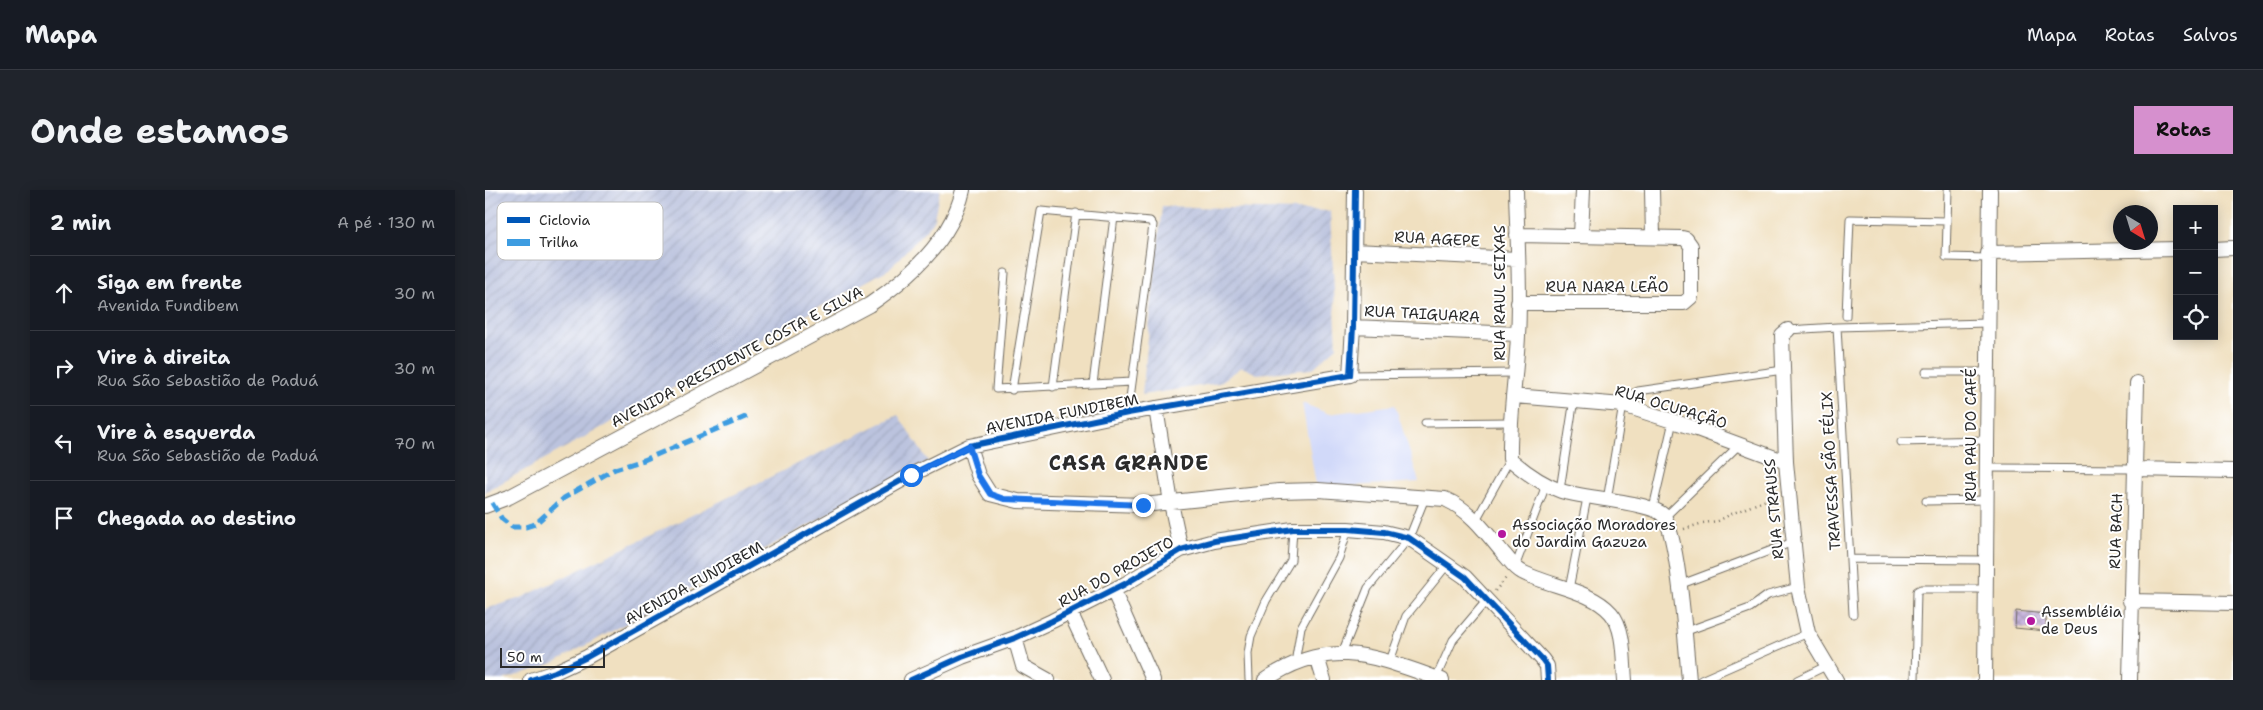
<!DOCTYPE html>
<html lang="pt">
<head>
<meta charset="utf-8">
<style>
  :root { --surface:#171b24; --page:#20242c; --text:#f1f3f6; --muted:#9ea1a6; --line:#363941; --accent:#d690ce }
  body { margin:0; font-family:"Shantell Sans",sans-serif; background:var(--page); color:var(--text) }
  .controls { position:absolute; right:15px; top:15px; display:grid; overflow:hidden; border-radius:0px; box-shadow:0 2px 12px #0003 }
  .controls button { width:45px; height:45px; display:grid; place-items:center; padding:0; border:0; border-bottom:1px solid var(--line); background:var(--surface); color:var(--text); font:25px sans-serif }
  .compass { position:absolute; left:1628px; top:15px; width:45px; height:45px; border-radius:50%; background:var(--surface); box-shadow:0 2px 12px #0003; rotate:142deg }
  .scale { position:absolute; left:15px; bottom:12px; width:105px; box-sizing:border-box; padding-left:5px; border:2px solid #2b2b2b; border-top:0; font-size:14px; line-height:18px; white-space:nowrap; color:#2b2b2b; -webkit-text-stroke:4px #fff; paint-order:stroke }
  .stop { position:absolute; width:15px; height:15px; margin:-11px; border:4px solid #1a73e8; border-radius:50%; background:#fff }
  .stop.end { background:#1a73e8; border-color:#fff; box-shadow:0 1px 5px #0008 }
  .list { margin:0; padding:0; list-style:none }
  h2 { display:flex; justify-content:space-between; align-items:center; height:65px; margin:0; padding:0 20px; font-size:21px }
  h2 small { font-size:16px; font-weight:400; color:var(--muted) }
  .list li { display:grid; grid-template-columns:32px 1fr auto; gap:15px; align-items:center; box-sizing:border-box; height:75px; padding:0 20px; border-top:1px solid var(--line) }
  .list b { display:block; font-size:19px; white-space:nowrap }
  .list p { margin:0; font-size:16px; white-space:nowrap; color:var(--muted) }
  .list em { font-size:16px; font-style:normal; color:var(--muted) }
  .icon { flex:none; width:28px; height:28px; fill:none; stroke:currentColor; stroke-width:2; stroke-linecap:round; stroke-linejoin:round }
  .map { position:relative; flex:none; width:1748px; height:490px; overflow:hidden; border-radius:0px }
  header { display:flex; align-items:center; gap:30px; box-sizing:border-box; height:70px; padding:0 25px; background:var(--surface); border-bottom:1px solid var(--line) }
  header strong { font-size:24px }
  nav { display:flex; gap:28px; margin-inline-start:auto; font-size:18px }
  .intro { display:flex; align-items:center; justify-content:space-between; box-sizing:border-box; height:120px; padding:0 30px }
  h1 { margin:0; font-size:35px }
  .button { padding:12px 22px; border-radius:0px; background:var(--accent); color:#111; font-size:18px; font-weight:700 }
  main { display:flex; gap:30px; padding:0 30px }
  aside { flex:1; background:var(--surface); border-radius:0px; box-shadow:0 2px 12px #0003 }
  .map>svg:first-child { display:block }
</style>
</head>
<body>
<header>
<strong>Mapa</strong>
<nav><a>Mapa</a><a>Rotas</a><a>Salvos</a></nav>
</header>
<div class="intro"><h1>Onde estamos</h1><a class="button">Rotas</a></div>
<main>
<aside>
<h2>2 min<small>A pé · 130 m</small></h2>
<ul class="list">
<li><svg class="icon" aria-label="ahead" viewBox="0 0 24 24"><path d="M12 20V5M6 11l6-6 6 6"/></svg><div><b>Siga em frente</b><p>Avenida Fundibem</p></div><em>30 m</em></li>
<li><svg class="icon" aria-label="right" viewBox="0 0 24 24"><path d="M7 20v-9h11M14 6l5 5-5 5"/></svg><div><b>Vire à direita</b><p>Rua São Sebastião de Paduá</p></div><em>30 m</em></li>
<li><svg class="icon" aria-label="left" viewBox="0 0 24 24"><path d="M17 20v-9H6M10 6l-5 5 5 5"/></svg><div><b>Vire à esquerda</b><p>Rua São Sebastião de Paduá</p></div><em>70 m</em></li>
<li><svg class="icon" aria-label="arrive" viewBox="0 0 24 24"><path d="M6 21V4h12l-3 4 3 4H6"/></svg><div><b>Chegada ao destino</b></div></li>
</ul>
</aside>
<div class="map">
<svg width="1748" height="490" viewBox="0 0 1748 490">
  <defs>
    <pattern id="industrial-furrows" width="10" height="10" patternUnits="userSpaceOnUse" patternTransform="scale(1.25)"><rect width="10" height="10" fill="#bbc3de"/><path d="M-1 1l2-2M0 10L10 0M9 11l2-2" fill="none" stroke="#a1a8bf"/></pattern>
    <pattern id="building-cross-hatch" width="8" height="8" patternUnits="userSpaceOnUse" patternTransform="scale(1.25)"><rect width="8" height="8" fill="#c6b3dd"/><path d="M0 0l8 8M0 8l8-8" fill="none" stroke="#a192b3"/></pattern>
  </defs>
  <rect width="100%" height="100%" fill="#fff"/>
  <filter id="ink" filterUnits="userSpaceOnUse"><feTurbulence type="fractalNoise" baseFrequency=".02" numOctaves="2"/><feDisplacementMap in="SourceGraphic" scale="10" xChannelSelector="R" yChannelSelector="G"/><feConvolveMatrix kernelMatrix="1 2 1 2 8 2 1 2 1" color-interpolation-filters="sRGB"/></filter>
  <filter id="wash" filterUnits="userSpaceOnUse"><feTurbulence type="fractalNoise" baseFrequency=".0096" numOctaves="4" result="noise"/><feDisplacementMap in="SourceGraphic" scale="20" xChannelSelector="R" yChannelSelector="G"/><feGaussianBlur stdDeviation="1.12" result="paint"/><feColorMatrix in="noise" values="0 0 0 0 0 0 0 0 0 0 0 0 0 0 0 0 0 1.4 0 .05"/><feComposite in="paint" operator="in"/></filter>
  <g filter="url(#wash)">
    <rect width="100%" height="100%" fill="#f0e0c0"/>
    <path fill="#d1d9f9" d="M817,213l27,11 66,-9 24,77 -70,4 -33,-1z"/>
    <path fill="url(#industrial-furrows)" d="M0,0h455l-7,32 -44,47 -404,223z
      M677,16l168,5 7,136 -25,22 -55,5 -15,-7 -23,16 -77,12z
      M413,225l30,46 -377,203 -48,16h-18v-71l36,-11z"/>
    <g id="blocks">
      <path fill="url(#building-cross-hatch)" d="M1531,421l30,3v17l-31,-3z"/>
    </g>
  </g>
  <g filter="url(#ink)">
    <use href="#blocks" fill-opacity="0" stroke="#706a5f" stroke-width="1"/>
    <g fill="none" stroke-linecap="round" stroke-linejoin="round">
      <g stroke="#706a5f" stroke-width="9">
        <path id="lane" d="M1463,0l-2,67 42,1
          M520,83l-9,116 136,-7
          M1361,126l4,-97 97,2
          M1352,137l16,287
          M1303,140l49,-3 150,-4
          M1441,182h61
          M865,185l166,-2
          M608,194l21,-167
          M568,197l23,-174
          M527,200l29,-179 109,10 3,4 -25,188
          M1129,212l24,-11 145,-21
          M940,233l84,-1
          M1416,252l86,-2
          M1503,278l146,1
          M1075,300l14,-91
          M1122,310l16,-95
          M1441,311l61,-1
          M1168,318l20,-87
          M1180,327l74,-72
          M991,330l34,-61
          M1365,369l137,1
          M1030,377l31,-82
          M1194,395l114,-43
          M1084,399l18,-91
          M1199,442l66,-24 18,-13 30,-8
          M857,463l26,-65 41,-50 16,-40
          M905,471l16,-45 42,-52
          M810,473l6,-36 38,-69 9,-29
          M951,488l17,-38 34,-40
          M764,490l-1,-27 3,-17 15,-35 25,-41 2,-31
          M1216,490l107,-47
          M1312,490l29,-14
          M1430,490l2,-89 4,-2h65"/>
      </g>
      <g stroke="#706a5f" stroke-width="16">
        <path id="street" d="M1031,0c1,48 5,98 2,146 -2,42 -9,82 -8,123 16,14 31,25 51,32 21,7 91,11 102,24 16,20 23,135 26,165
          M1167,0l1,47
          M1032,45l165,3 4,1 5,7v51l-7,6h-166
          M1096,46l2,-46
          M1729,59l19,-1
          M870,61l162,8
          M1503,63l189,-4
          M868,137l165,7
          M1303,140l-6,5 4,127 12,125 10,46 28,47
          M1029,206l109,9 74,24 89,33
          M671,218l15,95 10,47
          M484,256l9,29 12,19 28,7 125,4 136,-14 39,-1 127,9c25,11 41,33 58,54 6,6 11,15 19,19 26,14 69,18 89,41 14,16 12,47 14,67
          M1649,279l99,2
          M0,316l24,-9 360,-192c40,-27 83,-65 94,-115
          M628,400l40,90
          M1645,411l103,2
          M585,422l32,68
          M530,448l8,28 25,14
          M832,467l7,23
          M46,490l24,-8 32,-15 324,-182 58,-29 159,-33 222,-38 3,-48 2,-137
          M426,490l51,-23 53,-19 37,-17 73,-37 56,-34 33,-9 79,-12h55l36,3 25,6 56,39 77,82 5,7 1,14
          M780,490c65,-45 111,-23 177,0
          M1500,490c2,-163 2,-327 5,-490
          M1645,490l7,-297"/>
      </g>
      <path stroke="#706a5f" stroke-width="2.5" stroke-dasharray="1 4" stroke-linecap="butt" d="M1199,339l19,-6 15,-2 13,-7 45,-18
        M1010,401l11,-13"/>
      <use href="#lane" stroke="#fff" stroke-width="7"/>
      <use href="#street" stroke="#fff" stroke-width="14"/>
      <path stroke="#3d9ce1" stroke-width="5" stroke-dasharray="10 5" stroke-linecap="butt" d="M7,313l10,16 10,8h14l9,-3 29,-26 51,-29 29,-9 106,-45"/>
      <g stroke="#fff" stroke-width="9">
        <path id="cycleway" d="M46,490l24,-8 32,-15 324,-182 58,-29 159,-33 222,-38 3,-48 2,-137
          M426,490l51,-23 53,-19 37,-17 73,-37 56,-34 33,-9 79,-12h55l36,3 25,6 56,39 77,82 5,7 1,14"/>
      </g>
      <use href="#cycleway" stroke="#0057b8" stroke-width="6"/>
    </g>
  </g>
  <g fill="none" stroke-linecap="round" stroke-linejoin="round" filter="url(#ink)">
    <path stroke="#1a73e8" stroke-width="6" d="M426,285l58,-29 9,29 12,19 14,5 139,6"/>
  </g>
  <g fill="#b5179e" stroke="#fff" stroke-width="2">
    <circle cx="1017" cy="344" r="5"/>
    <circle cx="1546" cy="431" r="5"/>
  </g>
  <g text-anchor="middle" stroke-width="4" stroke-linejoin="round" paint-order="stroke">
    <g font-size="15" fill="#2b2b2b" stroke="#fff">
      <text transform="translate(952 49) rotate(3)" y="5">RUA AGEPE</text>
      <text x="1122" y="102">RUA NARA LEÃO</text>
      <text transform="translate(1015 103) rotate(-90)" y="5">RUA RAUL SEIXAS</text>
      <text transform="translate(937 124) rotate(3)" y="5">RUA TAIGUARA</text>
      <text transform="translate(252 167) rotate(-28)" y="5">AVENIDA PRESIDENTE COSTA E SILVA</text>
      <text transform="translate(1186 217) rotate(17)" y="5">RUA OCUPAÇÃO</text>
      <text transform="translate(577 224) rotate(-11)" y="5">AVENIDA FUNDIBEM</text>
      <text transform="translate(1486 245) rotate(-90)" y="5">RUA PAU DO CAFÉ</text>
      <text transform="translate(1346 281) rotate(-93)" y="5">TRAVESSA SÃO FÉLIX</text>
      <text transform="translate(1289 319) rotate(-95)" y="5">RUA STRAUSS</text>
      <text transform="translate(1631 341) rotate(-88)" y="5">RUA BACH</text>
      <text transform="translate(631 382) rotate(-29)" y="5">RUA DO PROJETO</text>
      <text transform="translate(209 393) rotate(-29)" y="5">AVENIDA FUNDIBEM</text>
    </g>
    <g font-size="15" fill="#2b2b2b" stroke="#fff" text-anchor="start">
      <text x="1027" y="340">Associação Moradores<tspan x="1027" dy="17">do Jardim Gazuza</tspan></text>
      <text x="1556" y="427">Assembléia<tspan x="1556" dy="17">de Deus</tspan></text>
    </g>
    <g font-size="20" font-weight="bold" letter-spacing="1" fill="#2b2b2b" stroke="#fff">
      <text x="644" y="280">CASA GRANDE</text>
    </g>
  </g>
  <rect x="12" y="12" width="166" height="58" rx="8" fill="#fff" stroke="#bfbfbf" stroke-width="1"/>
  <rect x="22" y="27" width="23" height="6" fill="#0057b8"/>
  <rect x="22" y="49" width="23" height="7" fill="#3d9ce1"/>
  <g font-size="14" fill="#2b2b2b">
    <text x="54" y="35">Ciclovia</text>
    <text x="54" y="57">Trilha</text>
  </g>
</svg>
<div class="controls">
<button>+</button>
<button>−</button>
<button><svg class="icon" aria-label="locate" viewBox="0 0 24 24"><circle cx="12" cy="12" r="6"/><path d="M12 2v4M12 18v4M2 12h4M18 12h4"/></svg></button>
</div>
<svg class="compass" viewBox="-18 -18 36 36"><path d="M0-13l5 13h-10z" fill="#e53935"/><path d="M0 13l5-13h-10z" fill="#9ea1a6"/></svg>
<div class="scale">50 m</div>
<div class="stop" style="left:426px;top:285px"></div>
<div class="stop end" style="left:658px;top:315px"></div>
</div>
</main>
</body>
</html>
